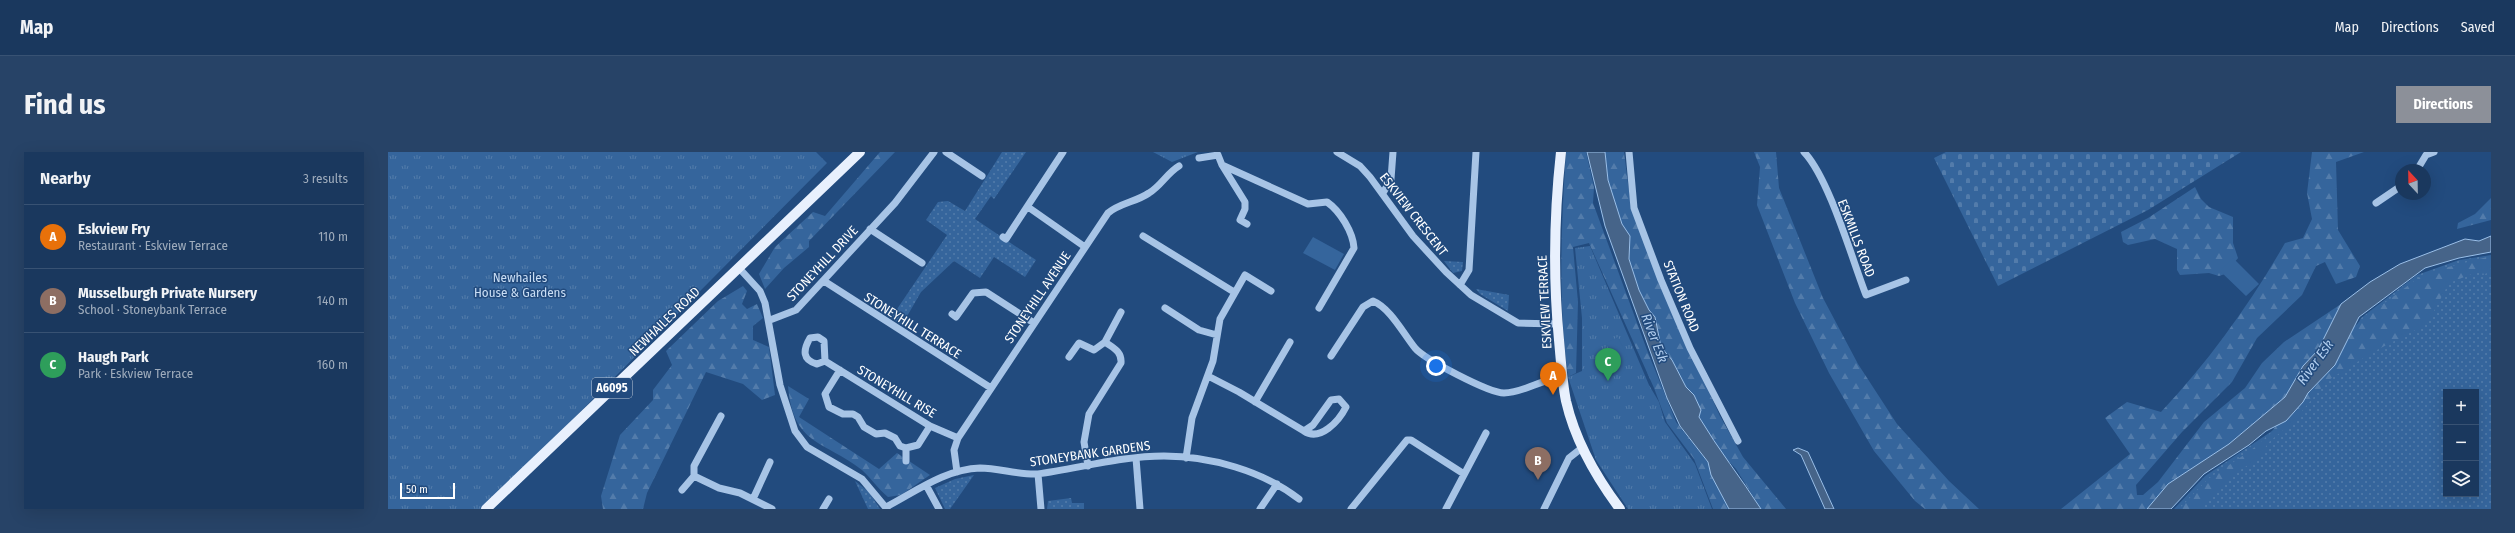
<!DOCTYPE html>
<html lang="en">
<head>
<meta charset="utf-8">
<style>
  :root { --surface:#1a385e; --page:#274367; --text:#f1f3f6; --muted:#9facbc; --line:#385273; --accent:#8c9099 }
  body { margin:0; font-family:"Fira Sans Condensed",sans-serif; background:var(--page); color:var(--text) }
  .controls { position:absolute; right:12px; bottom:12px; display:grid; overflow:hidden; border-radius:0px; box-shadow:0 4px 16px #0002 }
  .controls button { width:36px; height:36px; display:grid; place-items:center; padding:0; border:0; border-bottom:1px solid var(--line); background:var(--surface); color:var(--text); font:20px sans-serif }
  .compass { position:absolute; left:2007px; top:12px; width:36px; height:36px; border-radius:50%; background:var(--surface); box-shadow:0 4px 16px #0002; rotate:338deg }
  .scale { position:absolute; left:12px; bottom:10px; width:55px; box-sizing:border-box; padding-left:4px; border:2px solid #fff; border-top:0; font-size:11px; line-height:14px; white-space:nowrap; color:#fff; -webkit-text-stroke:3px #224b7e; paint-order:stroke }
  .you { position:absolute; left:1048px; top:214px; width:14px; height:14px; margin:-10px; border:3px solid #fff; border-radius:50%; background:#1a73e8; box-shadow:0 0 0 6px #1a73e833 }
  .badge { display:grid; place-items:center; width:26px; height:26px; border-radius:50%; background:var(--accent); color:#fff; font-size:13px; font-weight:700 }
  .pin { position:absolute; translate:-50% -33px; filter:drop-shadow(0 1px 2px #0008) }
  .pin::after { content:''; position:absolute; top:21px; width:14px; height:12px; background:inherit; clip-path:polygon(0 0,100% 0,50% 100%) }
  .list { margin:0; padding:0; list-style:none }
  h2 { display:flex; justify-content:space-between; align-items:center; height:52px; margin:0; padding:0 16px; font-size:17px }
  h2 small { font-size:13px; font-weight:400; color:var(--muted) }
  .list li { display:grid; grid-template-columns:26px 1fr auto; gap:12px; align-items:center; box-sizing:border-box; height:64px; padding:0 16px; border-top:1px solid var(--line) }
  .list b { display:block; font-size:15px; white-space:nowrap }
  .list p { margin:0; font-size:13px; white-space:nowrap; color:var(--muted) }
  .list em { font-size:13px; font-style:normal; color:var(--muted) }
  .icon { flex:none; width:22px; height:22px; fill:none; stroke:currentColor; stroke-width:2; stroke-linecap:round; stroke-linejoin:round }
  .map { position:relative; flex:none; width:2103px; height:357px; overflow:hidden; border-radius:0px }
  header { display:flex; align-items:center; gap:24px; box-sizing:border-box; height:56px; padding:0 20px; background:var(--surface); border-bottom:1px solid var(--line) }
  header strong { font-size:19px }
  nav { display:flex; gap:22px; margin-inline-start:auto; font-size:14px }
  .intro { display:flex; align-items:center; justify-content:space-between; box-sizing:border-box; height:96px; padding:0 24px }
  h1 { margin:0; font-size:28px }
  .button { padding:10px 18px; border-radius:0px; background:var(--accent); color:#fff; font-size:14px; font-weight:700 }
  main { display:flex; gap:24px; padding:0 24px }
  aside { flex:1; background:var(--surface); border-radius:0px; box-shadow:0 4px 16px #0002 }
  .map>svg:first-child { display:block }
</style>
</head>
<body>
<header>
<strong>Map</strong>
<nav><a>Map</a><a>Directions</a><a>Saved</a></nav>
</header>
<div class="intro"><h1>Find us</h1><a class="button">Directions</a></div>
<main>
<aside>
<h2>Nearby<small>3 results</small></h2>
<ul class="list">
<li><span class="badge" style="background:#e8710a">A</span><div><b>Eskview Fry</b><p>Restaurant · Eskview Terrace</p></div><em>110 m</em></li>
<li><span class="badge" style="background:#8d6e63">B</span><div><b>Musselburgh Private Nursery</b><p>School · Stoneybank Terrace</p></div><em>140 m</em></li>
<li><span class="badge" style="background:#2e9e5b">C</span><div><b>Haugh Park</b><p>Park · Eskview Terrace</p></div><em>160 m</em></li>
</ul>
</aside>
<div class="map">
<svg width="2103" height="357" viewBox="0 0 2103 357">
  <defs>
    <pattern id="grass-dots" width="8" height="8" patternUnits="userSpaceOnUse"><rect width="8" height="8" fill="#35659c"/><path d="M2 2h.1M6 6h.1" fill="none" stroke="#537cab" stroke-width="1.8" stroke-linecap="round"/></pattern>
    <pattern id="forest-firs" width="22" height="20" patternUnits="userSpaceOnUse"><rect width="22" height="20" fill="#35659c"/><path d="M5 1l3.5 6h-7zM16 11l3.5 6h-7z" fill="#537cab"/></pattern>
    <pattern id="cemetery-stones" width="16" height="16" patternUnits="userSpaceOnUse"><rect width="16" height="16" fill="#35659c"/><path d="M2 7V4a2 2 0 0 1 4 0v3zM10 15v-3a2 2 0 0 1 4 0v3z" fill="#537cab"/></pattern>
    <pattern id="park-tufts" width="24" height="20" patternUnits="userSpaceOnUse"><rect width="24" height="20" fill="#35659c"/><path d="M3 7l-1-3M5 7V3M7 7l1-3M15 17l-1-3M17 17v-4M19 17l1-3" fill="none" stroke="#537cab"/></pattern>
  </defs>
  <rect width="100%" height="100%" fill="#224b7e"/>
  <path fill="url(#grass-dots)" fill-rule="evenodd" d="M614,0h24l-32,47 -3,-3 -16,23 61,41 -11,17 -31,-20 -14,21 -26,-17 -33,31 -19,33 -11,-7 56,-83 -21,-15 12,-18 10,-1 17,10z
    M2103,103v254h-317l31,-33 70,-47 77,-94 9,-17 56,-43 42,-15zM2058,240h30v102h-30z
    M1056,109l19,1 -1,9 -9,2z
    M1088,137l33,6 -1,16 -28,-17z
    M586,323l-24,34h-5l-10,-21 20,-9z
    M467,329l14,11 11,17h-12z
    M683,346l1,5h12v6h-37l1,-8z"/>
  <path fill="url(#forest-firs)" d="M492,0h15l-86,89v6l-25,21 -19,21 -6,-15 16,-27 38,-35 12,4z
    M1178,0h20l8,35 -1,16 54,147 29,72 34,43 19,44h-16l-19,-50 -27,-36 -13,-35 -65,-145 -16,4 5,55 -2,71 -8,4c-10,-75 -7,-150 -2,-225z
    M1217,0h19l7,55 36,93 53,116 23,41 43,52h-25l-25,-40 -18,-19 -19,-33 -5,-22 -8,-8 -14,-27 -11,-13 -6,-30 -6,-7 -10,-20 -10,-31 1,-23 -8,-12 -8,-21 -6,-23z
    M1366,0h22l3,36 44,110 35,66 39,60 52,57 30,28h-54l-10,-8 -41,-50 -45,-78 -34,-70 -38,-98 3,-38z
    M1924,0h52l-28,10 2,68 22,36 -4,11 -20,7 -11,-22 -9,4 -14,29 -45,43 -25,44 -50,50 -46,53 1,10h6l15,-13 46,-60 41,-34 17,-25 22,-21 57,-38 -23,46 -15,16 -18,31 -56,47 -61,40 -21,25h-86l69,-55 -25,-36 22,-16 34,10c48,-51 89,-108 124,-169l18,-5 9,-19 -5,-26z
    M1807,35l6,12 8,8 24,10v26l5,15 -13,16 -6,2 -10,-3 -29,2 -3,-5v-21l-22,-10 -27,6 -5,-3 -2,-10 27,-14z
    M2103,46v22l-34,9 1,-6 17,-9z
    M2103,104v15l-8,4 -6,-3 -28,11 -22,41 -54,28 -46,29 -35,42 -22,18 -14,19 -22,14 -22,20 -13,15h-20l29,-30 42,-28 20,-17 67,-93 26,-22 62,-46z
    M355,134l4,5 -5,13 5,5 10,-5 6,14 -10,8v14l16,7 6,48 -13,5 -19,-16 -37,-12 -59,121 -4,16h-40l-2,-13 19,-61 33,-35v-10l19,-25 -6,-14 52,-50z
    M400,234l21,13 -10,18 80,52 18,-16 33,22 -29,20 -13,2c-10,-8 -17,-19 -26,-27 -38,-30 -69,-24 -74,-84z"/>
  <path fill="url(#cemetery-stones)" d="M1558,0h295l-93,58 -150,76 -64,-128z"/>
  <path fill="url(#park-tufts)" d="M0,0h428l11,11 -343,346h-96z
    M765,0h45l-26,10z
    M1202,94l59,139 10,17 6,20 30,42 17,45h-84l-32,-49 -28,-83 14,-6v-53l-7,-70z"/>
  <path fill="#35659c" d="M925,85l31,17 -9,16 -32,-17z
    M1845,106l26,26 -13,12 -26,-25z
    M1230,185l10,22 -12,6 -10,-22z"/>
  <path fill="#466489" stroke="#9abfe8" d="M1199,0h18l3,28 14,44 8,12 -1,23 10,31 10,20 6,7 6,30 11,13 14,27 8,8 7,15 -2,7c19,32 42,61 62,92h-32l-18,-34 -3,-13 -28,-36 -13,-28 -62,-172z
    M2103,84v16l-32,6 -34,10 -66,49 -24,48 -27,28 -5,9 -17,19 -20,10 -17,14 -45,29 -33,35h-24l21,-25 61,-40 56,-47 18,-31 15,-16 23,-46 29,-22 30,-18 65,-25 14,2z
    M1410,296l10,4 26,57h-9l-24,-54 -8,-5z"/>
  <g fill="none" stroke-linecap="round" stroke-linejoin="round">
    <path stroke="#a7c4e6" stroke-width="7" d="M558,0l36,24
      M949,0l23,14 10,11 43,59 33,36 25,23 47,28 39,1
      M1241,0l5,56 27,72 29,68 48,93
      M1416,0c25,26 48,107 62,143l40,-15
      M830,3l4,10 86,39 19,-2c13,9 26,30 27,46l-35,60
      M811,6l19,-3
      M834,13l23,37v7l-5,11 7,4
      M2029,18l9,-15 8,-3
      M995,41l8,-14 2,-27
      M1988,51l25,-17
      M640,55l57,40
      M482,77l52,34
      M755,84l91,56
      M615,85l3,2 57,-87
      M351,116l21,23 5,12 15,82 15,46 12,16 55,32 25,30
      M436,129l167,107
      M1072,133l9,-15 7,-118
      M777,156l34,22 18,5
      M564,162l4,3 17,-24 13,-1 48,31
      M382,168l26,-10 99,-107 39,-51
      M430,185l6,4 1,20 -8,3c-15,-4 -14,-14 -7,-26z
      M943,204l32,-49 10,-6c17,7 30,32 42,47 9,11 74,45 89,45 19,0 38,-14 58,-16
      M681,205l10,-14 15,7 11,-8 16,-30
      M437,209l105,65 28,12
      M452,218l-15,24 4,13 14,7h10l5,3 6,10 12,7 9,-1 10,5 5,8 6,2 12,-3 12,-19
      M820,224l31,16 65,39
      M951,247l7,8c-7,14 -26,35 -42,24l9,-6 18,-25z
      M867,250l35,-60
      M333,264l-27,50v10l25,12 21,5 32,16
      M748,306l4,51
      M798,306l6,-40 21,-57 7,-42 25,-44 26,16
      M518,309v-13
      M700,314l-4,-24 5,-28 32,-51c1,-12 -8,-15 -16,-21
      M569,320l-3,-22 4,-12 150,-225c12,-10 28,-11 41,-20 12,-7 18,-20 30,-27
      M650,322l3,35
      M538,333l13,24
      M294,338l12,-14
      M365,347l17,-37
      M498,355c29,-15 59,-38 94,-39 19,0 38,7 58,6 42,-6 85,-18 126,-18 46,0 99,15 135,43
      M435,357l6,-10
      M872,357l17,-25
      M963,357l56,-69h4l53,34
      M1058,357l40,-76
      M1156,357l25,-51 14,-11"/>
    <path stroke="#e8f0fd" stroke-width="10" d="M1173,0c-7,63 -8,125 -2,188 2,21 3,41 7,61 9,39 30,76 54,108
      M98,357l374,-357"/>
  </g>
  <g text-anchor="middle" stroke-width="3" stroke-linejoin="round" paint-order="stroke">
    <rect fill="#224b7e" stroke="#bdc9d8" stroke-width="1" x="204" y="226" width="40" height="20" rx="3"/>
    <g font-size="12" font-weight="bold" fill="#fff">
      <text x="224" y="240">A6095</text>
    </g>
    <g font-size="13" fill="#fff" stroke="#224b7e">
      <text transform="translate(1026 62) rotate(52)" y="5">ESKVIEW CRESCENT</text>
      <text transform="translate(1469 86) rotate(69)" y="5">ESKMILLS ROAD</text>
      <text transform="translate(434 111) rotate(-47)" y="5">STONEYHILL DRIVE</text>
      <text transform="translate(1294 144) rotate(68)" y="5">STATION ROAD</text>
      <text transform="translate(649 145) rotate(-56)" y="5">STONEYHILL AVENUE</text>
      <text transform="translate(1156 150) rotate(-93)" y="5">ESKVIEW TERRACE</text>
      <text transform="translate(276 169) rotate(-44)" y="5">NEWHAILES ROAD</text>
      <text transform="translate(525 173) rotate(32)" y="5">STONEYHILL TERRACE</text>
      <text transform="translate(509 239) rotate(31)" y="5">STONEYHILL RISE</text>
      <text transform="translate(702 301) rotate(-8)" y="5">STONEYBANK GARDENS</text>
    </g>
    <g font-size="13" fill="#cadef5" stroke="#224b7e">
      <text x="132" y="130">Newhailes<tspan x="132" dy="15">House &amp; Gardens</tspan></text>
    </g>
    <g font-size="14" font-style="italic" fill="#b2ceee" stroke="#224b7e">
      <text transform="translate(1267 186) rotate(69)" y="5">River Esk</text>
      <text transform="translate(1927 210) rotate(-54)" y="5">River Esk</text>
    </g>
  </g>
</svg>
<div class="controls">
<button>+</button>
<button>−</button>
<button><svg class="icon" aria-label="layers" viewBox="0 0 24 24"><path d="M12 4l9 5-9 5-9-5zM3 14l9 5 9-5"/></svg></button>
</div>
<svg class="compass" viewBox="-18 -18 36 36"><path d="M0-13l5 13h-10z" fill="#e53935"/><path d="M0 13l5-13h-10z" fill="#9facbc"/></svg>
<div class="scale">50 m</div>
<div class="you"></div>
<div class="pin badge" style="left:1165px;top:243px;background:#e8710a">A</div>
<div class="pin badge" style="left:1150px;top:328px;background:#8d6e63">B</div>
<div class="pin badge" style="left:1220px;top:229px;background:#2e9e5b">C</div>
</div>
</main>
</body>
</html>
